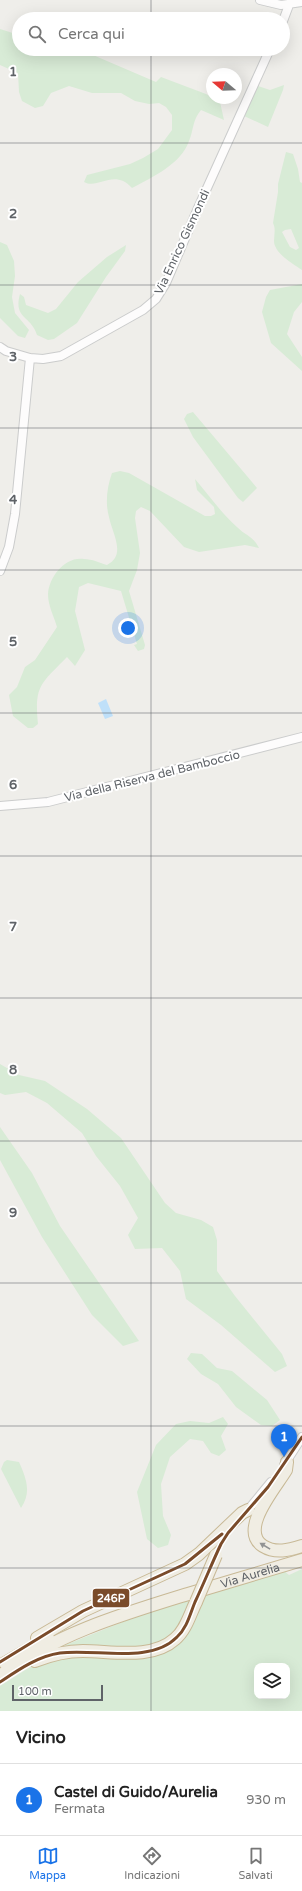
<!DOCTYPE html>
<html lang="it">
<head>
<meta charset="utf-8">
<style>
  :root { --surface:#fff; --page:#f2f2f2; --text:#222; --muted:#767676; --line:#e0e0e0; --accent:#1a73e8 }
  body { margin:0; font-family:"Varela Round",sans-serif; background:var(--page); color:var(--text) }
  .controls { position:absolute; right:12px; bottom:12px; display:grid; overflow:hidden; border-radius:8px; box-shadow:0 4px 16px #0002 }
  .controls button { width:36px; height:36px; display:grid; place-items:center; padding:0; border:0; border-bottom:1px solid var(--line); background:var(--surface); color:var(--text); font:20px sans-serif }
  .compass { position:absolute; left:206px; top:68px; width:36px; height:36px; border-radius:50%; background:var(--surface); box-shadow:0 4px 16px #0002; rotate:289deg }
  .scale { position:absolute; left:12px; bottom:10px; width:91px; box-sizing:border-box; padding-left:4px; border:2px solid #5f6368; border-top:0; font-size:11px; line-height:14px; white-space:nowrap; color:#5f6368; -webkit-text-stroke:3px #fff; paint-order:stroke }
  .you { position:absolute; left:128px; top:628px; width:14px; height:14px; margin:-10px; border:3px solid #fff; border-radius:50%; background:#1a73e8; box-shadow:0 0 0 6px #1a73e833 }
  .badge { display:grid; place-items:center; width:26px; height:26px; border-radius:50%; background:var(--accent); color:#fff; font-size:13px; font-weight:700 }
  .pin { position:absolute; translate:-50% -33px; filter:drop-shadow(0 1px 2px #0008) }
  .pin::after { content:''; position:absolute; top:21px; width:14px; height:12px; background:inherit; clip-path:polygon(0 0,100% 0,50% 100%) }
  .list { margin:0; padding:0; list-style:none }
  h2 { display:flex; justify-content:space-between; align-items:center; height:52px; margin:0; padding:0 16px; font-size:17px }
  h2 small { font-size:13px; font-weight:400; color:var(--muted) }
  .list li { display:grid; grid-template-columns:26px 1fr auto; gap:12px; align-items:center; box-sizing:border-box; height:72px; padding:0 16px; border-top:1px solid var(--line) }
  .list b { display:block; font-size:15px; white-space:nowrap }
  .list p { margin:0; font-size:13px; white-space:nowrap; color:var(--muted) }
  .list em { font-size:13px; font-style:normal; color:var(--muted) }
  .icon { flex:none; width:22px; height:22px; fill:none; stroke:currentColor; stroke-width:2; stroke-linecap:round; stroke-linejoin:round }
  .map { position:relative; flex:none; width:302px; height:1711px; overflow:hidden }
  .search { position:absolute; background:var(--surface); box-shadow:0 4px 16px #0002; left:12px; right:12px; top:12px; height:44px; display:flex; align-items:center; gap:10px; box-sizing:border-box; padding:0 14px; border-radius:22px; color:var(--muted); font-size:15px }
  .sheet { height:124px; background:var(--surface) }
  nav { display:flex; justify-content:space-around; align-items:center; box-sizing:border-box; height:56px; border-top:1px solid var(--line); background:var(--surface); font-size:11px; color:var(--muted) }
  nav a { display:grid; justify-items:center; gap:2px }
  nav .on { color:var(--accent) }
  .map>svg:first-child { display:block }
</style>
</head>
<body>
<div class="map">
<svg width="302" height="1711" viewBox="0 0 302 1711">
  <rect width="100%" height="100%" fill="#efeeea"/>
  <path fill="#d8ebd6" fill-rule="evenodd" d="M0,29l19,6v14h60l77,33 5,-5 45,17 14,8 4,18 -23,-10c-9,11 -7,19 -12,31 -8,23 -36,36 -57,47 -18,-20 -34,2 -48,-6l3,-7 43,-11 13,-6 15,-9 14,-19v-15l-6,-8 -7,-4 -10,1 -14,-3 -14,-8h-29l-23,-7 -18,7 -8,13 -8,2 -13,-7 -3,-9 -1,-19 -18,-8z
    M284,85l-1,5 -15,37 -24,-11 14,-30 12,4z
    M286,152l7,2 5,15 2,13 2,1v87c-9,-6 -28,-17 -28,-29 0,-6 2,-12 -1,-18l5,-31v-8zM291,229l8,19 -3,2 -6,-3 -8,-15 3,-2z
    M0,242l7,3 7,16 1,15 -3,21 3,16 14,17 -4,8 -7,-2 -18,-18z
    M126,245l-1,6 -19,26 -29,46 -23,16 -6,1 -11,-5c-6,-20 -24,-16 -17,-41l4,3 2,8 22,8 8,-4 22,-27 29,-25z
    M302,284v18l-8,10 -7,22 15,23v14l-31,-28 -9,-31 4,-15 4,-7z
    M193,412l64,76 -14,14 -5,-4 -45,-61 -9,-18 3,-5z
    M120,471l9,2 76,43h6l4,-2 -1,-7 -17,-17 -2,-11c14,16 26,34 42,48 9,9 16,9 22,21l-14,-3 -46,7 -15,-5 -34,-36 -9,-4 -5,4 -1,7 5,35 -3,17 -8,21 16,54 -1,4 -6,2 -4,-6 3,-1 -16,-53 -33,-8 -9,4 -4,24 10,39 -10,16 -8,-9c-26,27 -33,28 -29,67l-5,4h-5l-15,-12 -4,-21 8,-8 8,-20 10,-7 22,-33c-3,-11 -9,-21 -9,-33 1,-17 17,-38 36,-35 8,0 16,4 23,6 20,-10 5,-32 2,-48 -4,-14 -2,-30 3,-44z
    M0,1064l19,11 26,6 42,28 34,29 44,65 11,10 25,7 12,7 4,13v31l18,25 47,58 5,12 -12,6 -54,-47 -35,-26 -6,-28 -18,-23 -27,1 -7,-14 10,-17 -18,-32 -24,-30 -14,-23 -35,-30 -21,-11 -21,3 -5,-2z
    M0,1127l32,46 28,53 79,115 -16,5 -31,-31 -50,-78 -42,-77z
    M191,1353l11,1 15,14 15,3 35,29 13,20 -8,6 -11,-1 -25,-18 -18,-23 -17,-10 -14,-15z
    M223,1417l5,7 -7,12 5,14 -7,6 -8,-3 -8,-12 -13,-2 -20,18 -9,27 2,32 8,19 -3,10 -10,3 -11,-9 -10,-47 19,-47 20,-21 14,-3 19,2z
    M7,1460l12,2c7,16 13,30 2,46l-20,-39 3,-7z
    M302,1569v142h-302v-25l30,-19 21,-8 7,-11 77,-31 148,-47 6,5zM257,1666h30v30h-30z"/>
  <path fill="#bfe0f9" d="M106,699l7,17 -8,3 -7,-16z"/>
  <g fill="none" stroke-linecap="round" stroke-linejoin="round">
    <g stroke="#cbcccc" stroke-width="10">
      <path id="minor" d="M260,0l21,5 21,-3
        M283,21l6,-16
        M0,347l6,4 24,7 13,1 18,-3 82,-46 13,-11 10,-16 32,-75 72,-159
        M0,571l9,-24 6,-33 15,-156
        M0,806l48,-4 254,-65
        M284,1465l18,-28
        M248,1510l23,-28"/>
    </g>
    <g stroke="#c8b996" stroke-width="14">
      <g id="highway">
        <path d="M287,1462l-1,8c-10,17 -48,60 -23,76 13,8 26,4 39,0"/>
        <path d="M37,1638l46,-27 102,-47 14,-10 43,-41 6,-3"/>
        <path d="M35,1661c15,-6 31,-10 48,-10 29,0 69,9 92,-12 11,-9 15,-25 21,-37"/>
        <path d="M5,1663l43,-25"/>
        <path id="s1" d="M0,1676c55,-42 123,-62 188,-82 38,-11 76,-23 114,-34"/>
      </g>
    </g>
    <use href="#minor" stroke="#fdfcfc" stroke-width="8"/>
    <use href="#highway" stroke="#f0ede3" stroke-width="12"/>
    <g stroke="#c8b996" stroke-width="14" stroke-linecap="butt">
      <path id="highway-bridge" d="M196,1602l20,-47"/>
    </g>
    <use href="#highway-bridge" stroke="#f0ede3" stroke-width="12"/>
    <g stroke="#fff" stroke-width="6">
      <path id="bus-1" d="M0,1662l83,-51 102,-47 37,-30
        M0,1682c18,-12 38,-26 60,-29 35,-5 90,12 117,-16 10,-9 13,-23 18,-35 9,-19 17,-39 26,-58l7,-11 40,-46 34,-50"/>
    </g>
    <use href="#bus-1" stroke="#7a4b2a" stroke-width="3"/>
  </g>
  <defs><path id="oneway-solid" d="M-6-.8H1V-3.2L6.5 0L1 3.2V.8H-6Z"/></defs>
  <use fill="#929393" href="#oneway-solid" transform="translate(265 1546) rotate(-149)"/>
  <path fill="none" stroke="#5f6368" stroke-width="1" stroke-opacity="0.55" d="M151,0v19M151,49v1662M0,143h302M0,285h302M0,428h302M0,570h302M0,713h302M0,856h302M0,998h302M0,1141h302M0,1283h302M0,1426h302M0,1568h302"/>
  <g text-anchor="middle" stroke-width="4" stroke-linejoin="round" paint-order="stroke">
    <g font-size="12" fill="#5f6368" stroke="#fff">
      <text transform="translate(182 242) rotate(-65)" y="4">Via Enrico Gismondi</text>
      <text transform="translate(152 776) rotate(-14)" y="4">Via della Riserva del Bamboccio</text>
      <text dy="4" stroke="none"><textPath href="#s1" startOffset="271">Via Aurelia</textPath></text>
    </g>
  </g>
  <g font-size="13" text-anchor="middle" font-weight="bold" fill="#5f6368" stroke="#fff" stroke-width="4" stroke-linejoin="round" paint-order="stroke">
    <text x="13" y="76">1</text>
    <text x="13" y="218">2</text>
    <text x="13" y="361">3</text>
    <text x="13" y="504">4</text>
    <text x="13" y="646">5</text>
    <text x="13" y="789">6</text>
    <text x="13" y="931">7</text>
    <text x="13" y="1074">8</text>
    <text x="13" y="1217">9</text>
  </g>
  <rect stroke="#fff" stroke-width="1.5" x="92" y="1588" width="38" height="20" rx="4" fill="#7a4b2a"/>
  <g font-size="11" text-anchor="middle" font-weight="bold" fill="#fff">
    <text x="111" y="1602">246P</text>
  </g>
</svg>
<div class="controls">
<button><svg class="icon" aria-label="layers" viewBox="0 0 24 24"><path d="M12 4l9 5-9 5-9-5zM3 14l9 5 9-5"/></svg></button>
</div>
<svg class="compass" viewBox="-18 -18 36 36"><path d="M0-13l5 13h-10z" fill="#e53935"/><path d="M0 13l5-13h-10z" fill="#767676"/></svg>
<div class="scale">100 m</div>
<div class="you"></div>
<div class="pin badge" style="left:284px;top:1457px">1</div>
<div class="search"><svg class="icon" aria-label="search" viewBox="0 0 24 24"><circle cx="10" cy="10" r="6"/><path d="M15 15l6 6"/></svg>Cerca qui</div>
</div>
<section class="sheet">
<h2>Vicino<small></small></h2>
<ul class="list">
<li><span class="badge">1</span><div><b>Castel di Guido/Aurelia</b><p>Fermata</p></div><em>930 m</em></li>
</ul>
</section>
<nav>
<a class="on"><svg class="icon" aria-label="map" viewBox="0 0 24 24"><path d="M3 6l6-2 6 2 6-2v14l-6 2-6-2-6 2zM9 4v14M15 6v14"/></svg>Mappa</a>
<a><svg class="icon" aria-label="directions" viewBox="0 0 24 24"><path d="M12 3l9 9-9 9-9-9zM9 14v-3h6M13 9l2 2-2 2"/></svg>Indicazioni</a>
<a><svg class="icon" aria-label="saved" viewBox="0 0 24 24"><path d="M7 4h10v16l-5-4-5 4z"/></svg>Salvati</a>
</nav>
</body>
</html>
